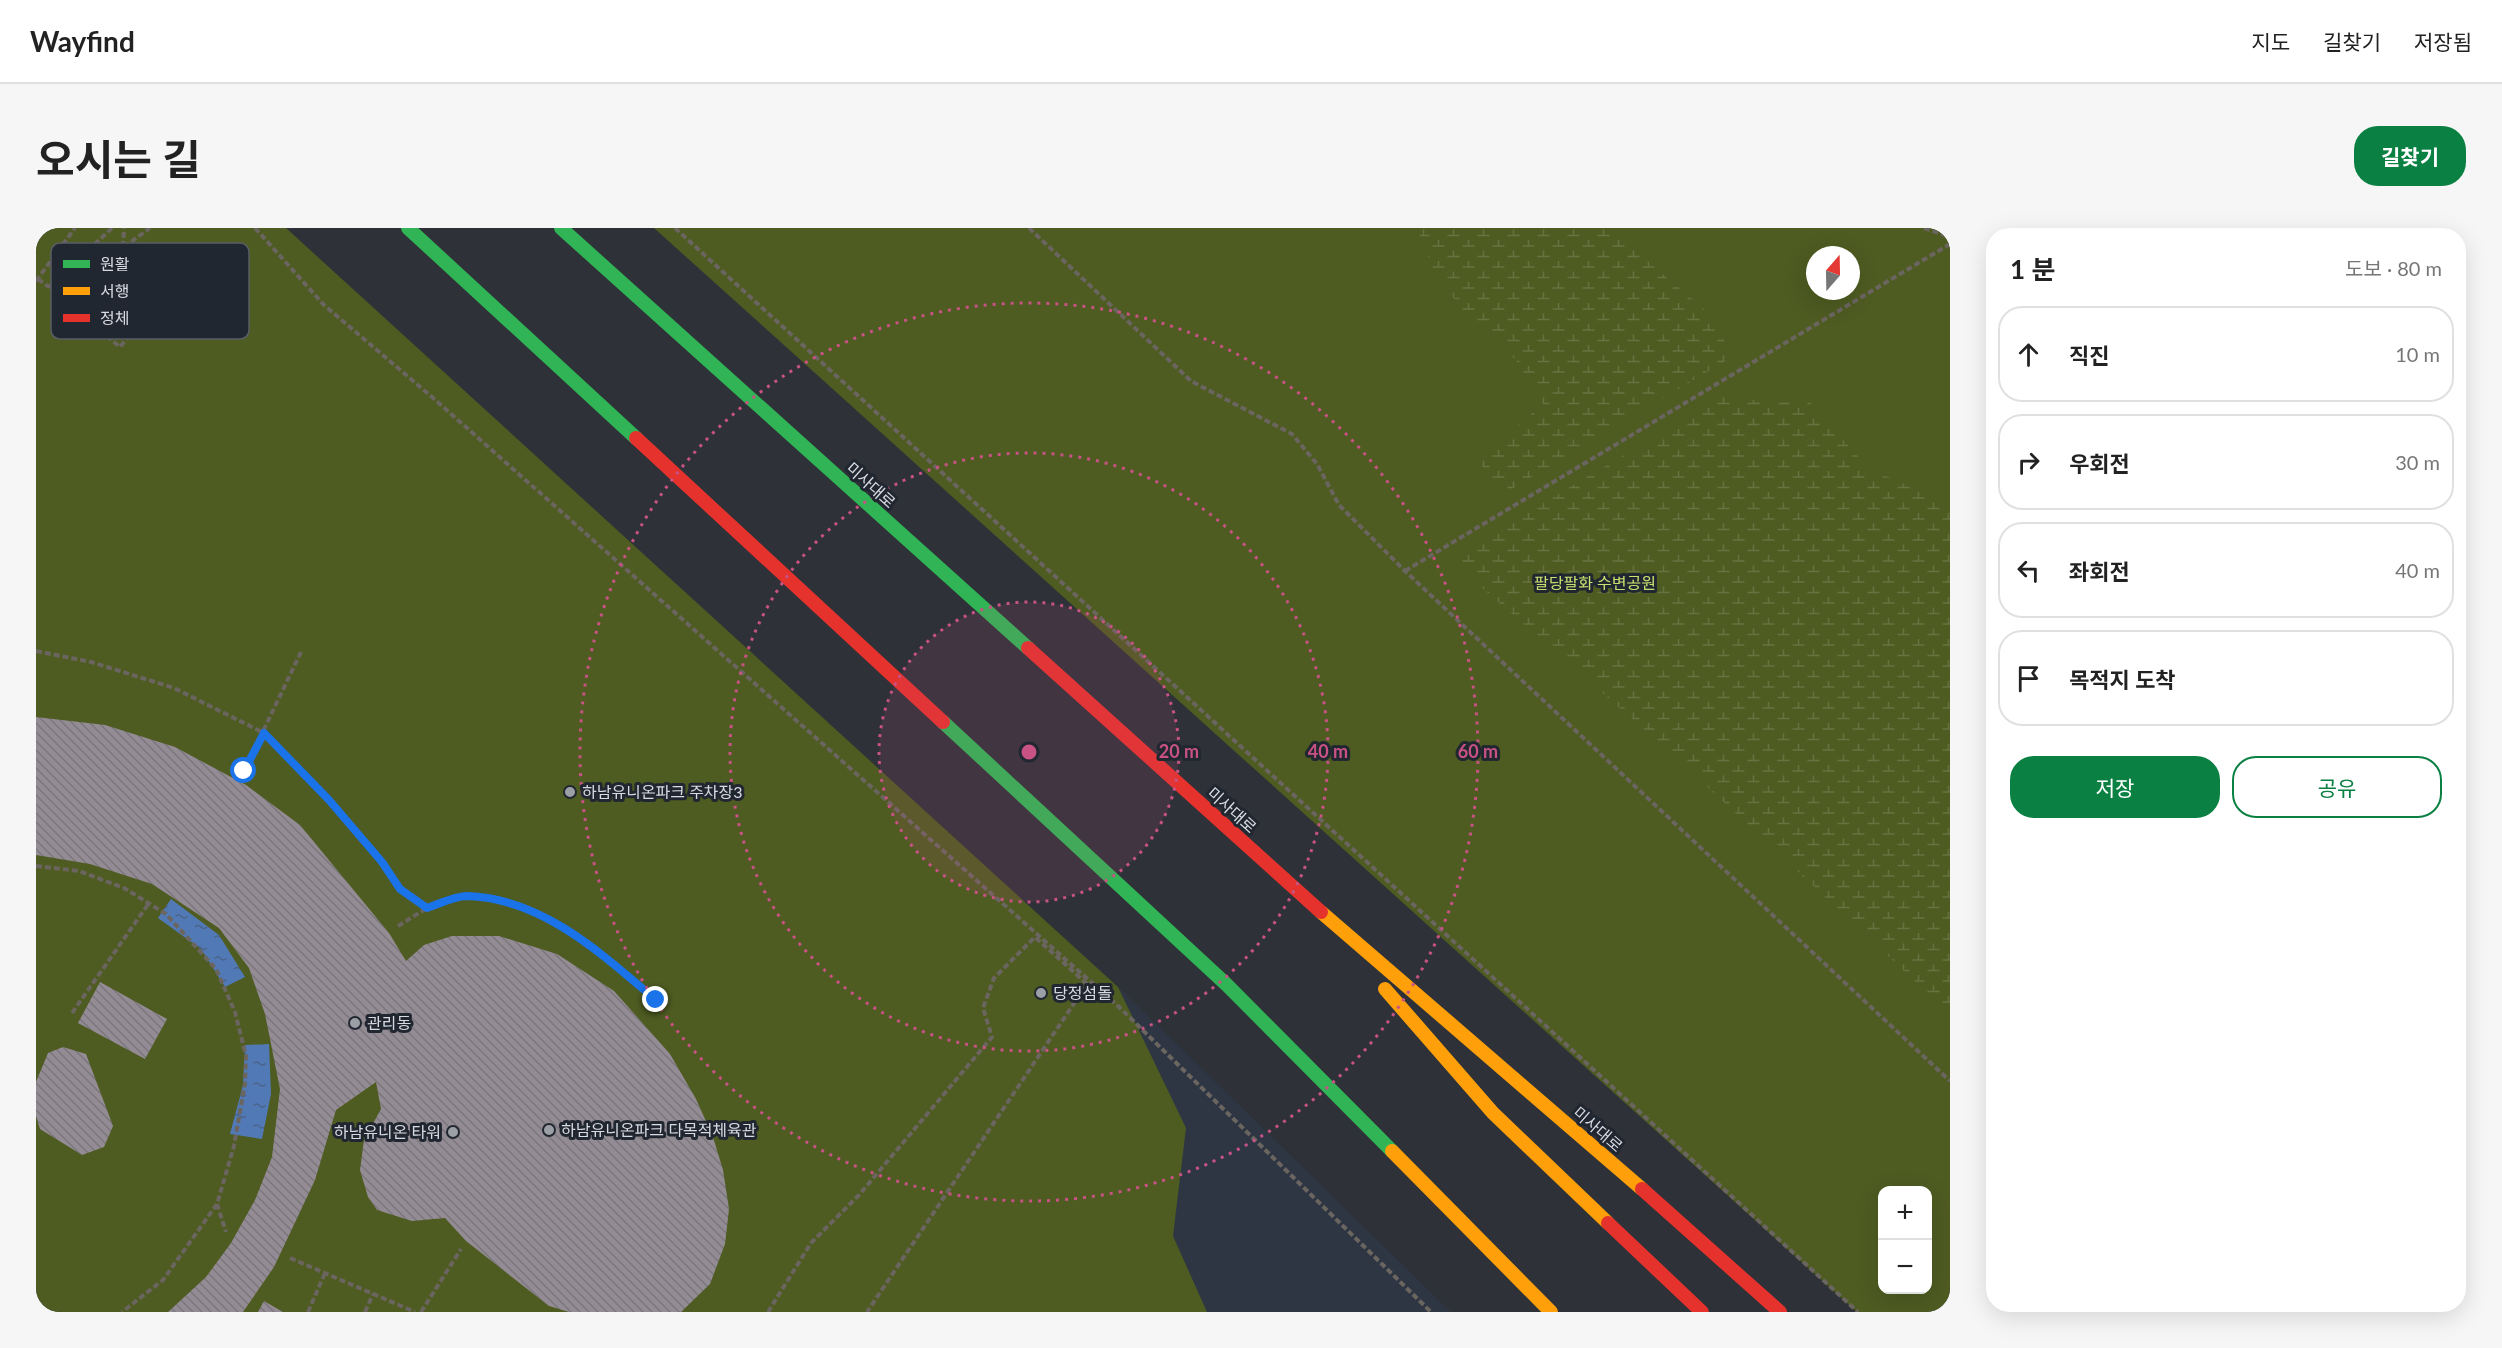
<!DOCTYPE html>
<html lang="ko">
<head>
<meta charset="utf-8">
<style>
  :root { --surface:#fff; --page:#f6f6f6; --text:#222; --muted:#767676; --line:#e0e0e0; --accent:#0b8043 }
  body { margin:0; font-family:Lato,"Noto Sans KR",sans-serif; background:var(--page); color:var(--text) }
  .controls { position:absolute; right:18px; bottom:18px; display:grid; overflow:hidden; border-radius:12px; box-shadow:0 6px 24px #0002 }
  .controls button { width:54px; height:54px; display:grid; place-items:center; padding:0; border:0; border-bottom:2px solid var(--line); background:var(--surface); color:var(--text); font:30px sans-serif }
  .compass { position:absolute; left:1770px; top:18px; width:54px; height:54px; border-radius:50%; background:var(--surface); box-shadow:0 6px 24px #0002; rotate:20deg }
  .stop { position:absolute; width:18px; height:18px; margin:-14px; border:4px solid #1a73e8; border-radius:50%; background:#fff }
  .stop.end { background:#1a73e8; border-color:#fff; box-shadow:0 2px 6px #0008 }
  .list { margin:0; padding:0; list-style:none }
  h2 { display:flex; justify-content:space-between; align-items:center; height:78px; margin:0; padding:0 24px; font-size:26px }
  h2 small { font-size:20px; font-weight:400; color:var(--muted) }
  .list li { display:grid; grid-template-columns:39px 1fr auto; gap:18px; align-items:center; box-sizing:border-box; height:96px; margin:0 12px 12px; padding:0 12px; border:2px solid var(--line); border-radius:24px }
  .list b { display:block; font-size:22px; white-space:nowrap }
  .list em { font-size:20px; font-style:normal; color:var(--muted) }
  .actions { display:flex; gap:12px; padding:18px 24px }
  .actions a { flex:1; padding:14px 0; border:2px solid var(--accent); border-radius:24px; text-align:center; font-size:21px; color:var(--accent) }
  .actions .main { background:var(--accent); color:#fff }
  .icon { flex:none; width:33px; height:33px; fill:none; stroke:currentColor; stroke-width:2; stroke-linecap:round; stroke-linejoin:round }
  .map { position:relative; flex:none; width:1914px; height:1084px; overflow:hidden; border-radius:24px }
  header { display:flex; align-items:center; gap:36px; box-sizing:border-box; height:84px; padding:0 30px; background:var(--surface); border-bottom:2px solid var(--line) }
  header strong { font-size:28px }
  nav { display:flex; gap:33px; margin-inline-start:auto; font-size:21px }
  .intro { display:flex; align-items:center; justify-content:space-between; box-sizing:border-box; height:144px; padding:0 36px }
  h1 { margin:0; font-size:42px }
  .button { padding:15px 27px; border-radius:24px; background:var(--accent); color:#fff; font-size:21px; font-weight:700 }
  main { display:flex; gap:36px; padding:0 36px }
  aside { flex:1; background:var(--surface); border-radius:24px; box-shadow:0 6px 24px #0002 }
  .map>svg:first-child { display:block }
</style>
</head>
<body>
<header>
<strong>Wayfind</strong>
<nav><a>지도</a><a>길찾기</a><a>저장됨</a></nav>
</header>
<div class="intro"><h1>오시는 길</h1><a class="button">길찾기</a></div>
<main>
<div class="map">
<svg width="1914" height="1084" viewBox="0 0 1914 1084">
  <defs>
    <pattern id="wetland-marsh" width="20" height="14" patternUnits="userSpaceOnUse" patternTransform="scale(1.5)"><rect width="20" height="14" fill="#4e5b21"/><path d="M1 5h8M5 5V1M11 12h8M15 12V8" fill="none" stroke="#677241"/></pattern>
    <pattern id="water-ripples" width="26" height="14" patternUnits="userSpaceOnUse" patternTransform="scale(1.5)"><rect width="26" height="14" fill="#5179b6"/><path d="M2 4q2-2 4 0t4 0M15 11q2-2 4 0t4 0" fill="none" stroke="#4a6388"/></pattern>
    <pattern id="building-back-hatch" width="6" height="6" patternUnits="userSpaceOnUse" patternTransform="scale(1.5)"><rect width="6" height="6" fill="#948c94"/><path d="M-1 5l2 2M0 0l6 6M5-1l2 2" fill="none" stroke="#7b767c"/></pattern>
  </defs>
  <rect width="100%" height="100%" fill="#2e3238"/>
  <path fill="#2e3644" d="M1082,759l333,325h-569l77,-118z"/>
  <path fill="#4e5b21" fill-rule="evenodd" d="M0,0h250l832,759 68,141 -13,108 34,76h-1171z
    M618,0h1296v1084h-93zM1779,27h36v36h-36zM1846,962h46v100h-46z"/>
  <path fill="url(#wetland-marsh)" d="M1381,0h192l103,88 20,41 -227,136 -28,-33 66,-56 -27,-44 -47,-42 -33,-43z
    M1689,167l51,9 30,-6 63,71 81,34v511l-281,-263 -220,-192z"/>
  <path fill="url(#water-ripples)" d="M135,671l48,36 26,42 -20,10 -24,-38 -43,-31z
    M233,816l2,50 -9,45 -32,-5 13,-49 2,-40z"/>
  <path fill="url(#building-back-hatch)" d="M0,489l69,8 70,22 71,38 54,40 89,108 17,28 18,-16 28,-9h47l58,18 57,37 56,63 26,45 17,38 10,33 6,39 -4,35 -15,40 -29,28h-112l-20,-6 -83,-65 -21,-23 -33,3 -35,-11 -9,-13 -8,-27 4,-30 17,-31 -5,-27 -40,28 -21,70 -41,87 -31,45h-75l38,-35 25,-34 24,-43 17,-43 8,-68 -15,-75 -16,-46 -30,-40 -67,-44 -62,-20 -54,-9z
    M64,754l67,37 -22,40 -67,-36z
    M27,819l23,7 27,72 -9,21 -22,8 -42,-26 -4,-13v-34l12,-29z
    M228,1073l19,11h-25z"/>
  <g fill="none" stroke-linecap="round" stroke-linejoin="round">
    <path stroke="#6b6560" stroke-width="4" stroke-dasharray="6 3" stroke-linecap="butt" d="M76,0l-63,59 71,60 47,-59 -44,-41 1,-19
      M219,0l69,77 108,92 686,609 313,306
      M639,0l1183,1084
      M993,0l162,153 101,53 25,30 22,41 66,66 545,510
      M1888,0l26,9
      M88,19l26,-19
      M2,51l11,8
      M0,53l39,-53
      M1369,343l545,-327
      M0,423l55,11 83,26 90,45 65,67 54,62 17,27 27,19c12,-4 28,-12 40,-12 75,2 135,58 189,104
      M208,543l57,-119
      M0,638l43,5 45,17 42,26 50,55 19,43 11,44 -1,27 -11,63 -17,58 -54,76 -41,32
      M362,698l29,-18
      M36,785l77,-110
      M181,976l9,28
      M254,1030l125,54
      M272,1084l17,-39
      M329,1084l8,-18
      M385,1084l40,-63
      M732,1084l43,-69 48,-48 133,-158 -9,-29 11,-30 41,-41 52,47 -220,328"/>
    <path stroke="#30b455" stroke-width="14" d="M372,0l228,210
      M525,0l467,420
      M907,494l284,263 165,166"/>
    <path stroke="#ff9f0a" stroke-width="14" d="M1285,684l321,277
      M1349,761l108,124 115,110
      M1356,923l159,161"/>
    <path stroke="#e5322d" stroke-width="14" d="M600,210l307,284
      M992,420l293,264
      M1606,961l138,123
      M1572,995l94,89"/>
  </g>
  <g fill="none" stroke-linecap="round" stroke-linejoin="round">
    <path stroke="#1a73e8" stroke-width="8" d="M208,543l20,-38 65,67 53,62 18,27 27,19c12,-4 28,-12 40,-12 75,2 135,58 189,104"/>
  </g>
  <circle cx="993" cy="524" r="150" fill="#c85284" fill-opacity=".12"/>
  <g fill="none" stroke="#c85284" stroke-width="3" stroke-dasharray="3 6">
    <circle cx="993" cy="524" r="150"/>
    <circle cx="993" cy="524" r="299"/>
    <circle cx="993" cy="524" r="449"/>
  </g>
  <g fill="#9ca0a6" stroke="#212731" stroke-width="2">
    <circle cx="534" cy="564" r="6"/>
    <circle cx="1005" cy="765" r="6"/>
    <circle cx="319" cy="795" r="6"/>
    <circle cx="513" cy="902" r="6"/>
    <circle cx="417" cy="904" r="6"/>
  </g>
  <g text-anchor="middle" stroke-width="6" stroke-linejoin="round" paint-order="stroke">
    <g font-size="16" fill="#d7dbe2" stroke="#212731">
      <text transform="translate(835 257) rotate(42)" y="6">미사대로</text>
      <text transform="translate(1196 582) rotate(42)" y="6">미사대로</text>
      <text transform="translate(1562 901) rotate(41)" y="6">미사대로</text>
    </g>
    <g font-size="16" fill="#c7e170" stroke="#212731">
      <text x="1559" y="361">팔당팔화 수변공원</text>
    </g>
    <g font-size="16" fill="#d7dbe2" stroke="#212731" text-anchor="start">
      <text x="546" y="570">하남유니온파크 주차장3</text>
      <text x="1017" y="771">당정섬돌</text>
      <text x="331" y="801">관리동</text>
      <text x="525" y="908">하남유니온파크 다목적체육관</text>
      <text x="405" y="910" text-anchor="end">하남유니온 타워</text>
    </g>
  </g>
  <rect x="15" y="15" width="198" height="96" rx="9" fill="#212731" stroke="#585d66" stroke-width="1.5"/>
  <rect x="27" y="32" width="27" height="8" fill="#30b455"/>
  <rect x="27" y="59" width="27" height="8" fill="#ff9f0a"/>
  <rect x="27" y="86" width="27" height="8" fill="#e5322d"/>
  <g font-size="16" fill="#d7dbe2">
    <text x="64" y="42">원활</text>
    <text x="64" y="69">서행</text>
    <text x="64" y="96">정체</text>
  </g>
  <circle cx="993" cy="524" r="9" fill="#c85284" stroke="#212731" stroke-width="3"/>
  <g font-size="18" text-anchor="middle" font-weight="bold" fill="#c85284" stroke="#212731" stroke-width="6" stroke-linejoin="round" paint-order="stroke">
    <text x="1143" y="530">20 m</text>
    <text x="1292" y="530">40 m</text>
    <text x="1442" y="530">60 m</text>
  </g>
</svg>
<div class="controls">
<button>+</button>
<button>−</button>
</div>
<svg class="compass" viewBox="-18 -18 36 36"><path d="M0-13l5 13h-10z" fill="#e53935"/><path d="M0 13l5-13h-10z" fill="#767676"/></svg>
<div class="stop" style="left:208px;top:543px"></div>
<div class="stop end" style="left:620px;top:772px"></div>
</div>
<aside>
<h2>1 분<small>도보 · 80 m</small></h2>
<ul class="list">
<li><svg class="icon" aria-label="ahead" viewBox="0 0 24 24"><path d="M12 20V5M6 11l6-6 6 6"/></svg><div><b>직진</b></div><em>10 m</em></li>
<li><svg class="icon" aria-label="right" viewBox="0 0 24 24"><path d="M7 20v-9h11M14 6l5 5-5 5"/></svg><div><b>우회전</b></div><em>30 m</em></li>
<li><svg class="icon" aria-label="left" viewBox="0 0 24 24"><path d="M17 20v-9H6M10 6l-5 5 5 5"/></svg><div><b>좌회전</b></div><em>40 m</em></li>
<li><svg class="icon" aria-label="arrive" viewBox="0 0 24 24"><path d="M6 21V4h12l-3 4 3 4H6"/></svg><div><b>목적지 도착</b></div></li>
</ul>
<div class="actions"><a class="main">저장</a><a>공유</a></div>
</aside>
</main>
</body>
</html>
